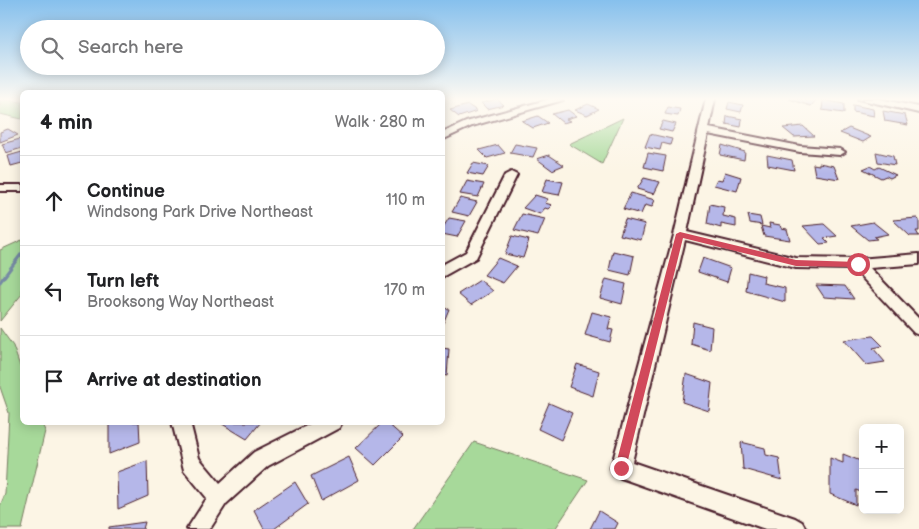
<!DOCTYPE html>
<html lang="en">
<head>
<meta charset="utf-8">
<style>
  :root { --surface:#fff; --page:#f2f2f2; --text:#202124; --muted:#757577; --line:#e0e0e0 }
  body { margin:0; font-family:"Balsamiq Sans",sans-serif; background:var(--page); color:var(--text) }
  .controls { position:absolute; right:15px; bottom:15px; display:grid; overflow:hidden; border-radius:8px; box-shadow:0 2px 12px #0003 }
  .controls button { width:45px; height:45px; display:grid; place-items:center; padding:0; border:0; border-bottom:1px solid var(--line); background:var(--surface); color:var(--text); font:25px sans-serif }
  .stop { position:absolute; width:15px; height:15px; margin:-11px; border:4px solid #d1495b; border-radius:50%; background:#fff }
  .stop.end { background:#d1495b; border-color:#fff; box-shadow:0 1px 5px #0008 }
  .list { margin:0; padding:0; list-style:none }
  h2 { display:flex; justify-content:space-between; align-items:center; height:65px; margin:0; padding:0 20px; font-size:21px }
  h2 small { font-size:16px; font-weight:400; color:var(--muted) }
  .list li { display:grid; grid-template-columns:32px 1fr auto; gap:15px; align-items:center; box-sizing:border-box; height:90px; padding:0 20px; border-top:1px solid var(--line) }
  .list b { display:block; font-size:19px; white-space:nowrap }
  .list p { margin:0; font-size:16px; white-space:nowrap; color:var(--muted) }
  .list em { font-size:16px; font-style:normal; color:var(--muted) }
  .icon { flex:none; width:28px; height:28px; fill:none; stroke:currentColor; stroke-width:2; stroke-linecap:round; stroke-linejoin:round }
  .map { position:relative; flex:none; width:919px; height:529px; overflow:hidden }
  .search { position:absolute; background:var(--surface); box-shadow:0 2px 12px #0003; left:20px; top:20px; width:425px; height:55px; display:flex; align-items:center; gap:12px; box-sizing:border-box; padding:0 18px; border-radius:28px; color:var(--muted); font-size:19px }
  .panel { position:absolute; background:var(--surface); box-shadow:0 2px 12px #0003; left:20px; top:90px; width:425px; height:335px; border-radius:8px }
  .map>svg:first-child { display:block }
</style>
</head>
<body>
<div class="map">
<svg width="919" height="529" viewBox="0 0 919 529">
  <rect width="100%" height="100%" fill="#fcf5e5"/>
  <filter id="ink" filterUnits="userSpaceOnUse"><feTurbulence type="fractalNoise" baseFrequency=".02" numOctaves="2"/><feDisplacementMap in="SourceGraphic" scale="10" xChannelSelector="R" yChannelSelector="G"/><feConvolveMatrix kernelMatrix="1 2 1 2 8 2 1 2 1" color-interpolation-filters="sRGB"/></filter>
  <g filter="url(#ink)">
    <path fill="#a7d99a" stroke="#787c62" d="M0,99l22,3v17l-22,-5z
      M623,118l-21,46 -33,-20z
      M22,240v54l-22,27v-71z
      M0,328l13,18 9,26v50l20,1 3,8 -23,98h-22v-23l5,-12 4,-81 -9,-26z
      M474,442l114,38 -33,49h-142z"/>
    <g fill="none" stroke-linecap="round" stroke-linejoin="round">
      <path stroke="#768aa4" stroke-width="3" d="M0,282l22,-29"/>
    </g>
    <path fill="#b5b7e9" stroke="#4a1f2b" d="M497,99l7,6 -17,4 -6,-6z
      M789,99h24l3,1 -5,6z
      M823,100l21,4v9l-22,-3z
      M729,102l14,3 -2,7 -14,-3z
      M588,104l11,5 -12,6 -12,-5z
      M468,105l9,6 -18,6 -9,-7z
      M853,105l20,4 1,7 -21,-4z
      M668,107l12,2 -2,7 -13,-2z
      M568,110l8,6 -10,3 4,2 -7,2 -11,-9z
      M883,111l22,4 3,10 -23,-4z
      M538,116l10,7 -15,5 -11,-7z
      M727,116l15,3 -1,8 -15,-3z
      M663,121l13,3 -4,8 -13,-3z
      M803,126l11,10 -20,1 -11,-9z
      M849,128l22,9 -8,5 -23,-9z
      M8,129l10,6 -18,7v-10z
      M650,134l22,5 -2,6 -8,-2 -2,7 -15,-3z
      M20,139l2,9 -16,5 -4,-9z
      M515,144l22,4 -4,9 -23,-4z
      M498,145l7,8 -18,5 -8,-8z
      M722,145l23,7 -1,8 -24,-5z
      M22,152v11l-11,3 -3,-10z
      M876,152l17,4 2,9 -17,-3z
      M648,153l18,3 -3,15 -19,-4z
      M549,155l15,10 -12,5 -15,-11z
      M767,155l25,5 2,10 -26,-5z
      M473,163l16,3 -6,10 -16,-3z
      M819,163l15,3 5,13 -24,-4 -2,-11 6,1z
      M870,166l5,3 4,-2 17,8 -6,3 -4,-2 -5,2 -18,-9z
      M725,172l16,5 -4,14 -23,-6 3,-6 5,1z
      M644,178l16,4 -6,12 -17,-5z
      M547,179l16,3 -4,13 -17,-3z
      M467,181l17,3 -6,13 -18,-3z
      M631,193l24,7 -3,7 -7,-2 -4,9 -18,-5z
      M535,195l13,4 -3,4 7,2 -4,4 -3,-1 -5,6 -17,-6z
      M460,198l17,4 -8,14 -17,-4z
      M710,204l14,3 -1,9 13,3v8l-15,-3v4l-14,-4z
      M522,214l23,5 -7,17 -24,-6z
      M748,215l12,2 2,8 -12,-2z
      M449,218l17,3 -9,16 -15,-3v-5z
      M917,218l2,2v11h-3l3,5h-9l-17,-16z
      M625,219l20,5 -4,16 -21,-5z
      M873,222l15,12 -14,3 3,2 -9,1 -17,-14z
      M769,223l11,2 1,3 6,1 3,11 -26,-4 -3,-10 9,2z
      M824,224l13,12 -13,2 5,5 -9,1 -17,-18z
      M512,236l17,4 -6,18 -18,-4z
      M613,251l21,5 -4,19 -21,-5z
      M498,258l19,8 -14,17 -19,-8z
      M703,258l28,10 -4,14 -29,-10z
      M748,272l16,4 -1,7 22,5v14l-39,-11z
      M606,279l20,5 -4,20 -22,-6z
      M480,280l13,11 -22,14 -13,-11z
      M816,285l29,1 9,13 -30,-2z
      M442,308l7,1 -7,17z
      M592,312l19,5 -3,12 5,1 -3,12 -25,-7z
      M693,322l19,5 -2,23 -19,-6z
      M873,336l10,10 -10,2 12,14 -19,3 -22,-25z
      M442,348l7,1 -2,27 -5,-1z
      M577,364l22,7 -6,25 -24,-9z
      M686,374l26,9 -3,28 -27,-9z
      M549,403l23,10 -11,27 -23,-11z
      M109,422h30l1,20 -31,12z
      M219,422h42l-14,17z
      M383,422h3l17,15 -28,28 -19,-17z
      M741,442l24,6 1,7 13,3 3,22 -39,-11z
      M843,454l20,8v31l-7,-3v15l-26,-11v-36l13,5z
      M349,457l10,23 -38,21 -10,-25z
      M147,461l1,35 -30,13 -1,-37z
      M295,482l13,22 -34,25h-10l-10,-19z
      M599,511l19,12 -3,6h-25z
      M145,522l-2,7h-34v-2z"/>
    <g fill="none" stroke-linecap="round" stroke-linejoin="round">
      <g stroke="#4a1f2b" stroke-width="4">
        <path id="minor" d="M550,99l13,1 -91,26 -30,14v-7l24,-11z
          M706,99h9l-6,29 91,18 40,3 5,3 -5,3 -40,-3 -92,-18 -21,98 109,26 62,1 61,-5v10l-49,4 49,51v16l-5,-2 -60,-64 -58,-1 -111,-28 -53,222 163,56 7,4 4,7h-41l-144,-51 -7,-3 -3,-7 63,-233z
          M858,99h21l40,8v6z
          M511,172l6,3 -41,83 -34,19v-12l24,-13 39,-77z
          M0,185h22v6h-22z
          M172,422h18l9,36 21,25 34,-31 60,-30h28l-3,6 -71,38 -42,38 -16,25h-23l20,-31 -23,-28z"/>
      </g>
      <use href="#minor" fill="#fcf5e5" fill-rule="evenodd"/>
    </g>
  </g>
  <linearGradient id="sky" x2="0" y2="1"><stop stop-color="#86c0ed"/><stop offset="0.57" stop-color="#fefaf3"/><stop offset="1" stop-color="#fefaf3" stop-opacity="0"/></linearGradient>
  <rect width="919" height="174" fill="url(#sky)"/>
  <path fill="#d1495b" d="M680,232l116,28 62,2 4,2 -4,3 -62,-1 -113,-28 -57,230 -1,4 -4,1 -4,-1 -2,-4 61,-234z"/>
</svg>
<div class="controls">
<button>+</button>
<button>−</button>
</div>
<div class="stop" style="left:858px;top:264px"></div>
<div class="stop end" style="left:621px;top:468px"></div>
<div class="search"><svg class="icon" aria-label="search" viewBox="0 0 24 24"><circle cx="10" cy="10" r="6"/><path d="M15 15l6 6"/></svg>Search here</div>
<section class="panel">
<h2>4 min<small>Walk · 280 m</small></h2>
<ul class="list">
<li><svg class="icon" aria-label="ahead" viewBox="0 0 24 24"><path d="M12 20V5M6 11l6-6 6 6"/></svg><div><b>Continue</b><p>Windsong Park Drive Northeast</p></div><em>110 m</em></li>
<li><svg class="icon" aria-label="left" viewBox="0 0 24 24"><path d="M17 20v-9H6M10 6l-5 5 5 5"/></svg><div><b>Turn left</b><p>Brooksong Way Northeast</p></div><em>170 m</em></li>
<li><svg class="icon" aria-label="arrive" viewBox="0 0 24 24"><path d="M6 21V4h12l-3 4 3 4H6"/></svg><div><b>Arrive at destination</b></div></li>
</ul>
</section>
</div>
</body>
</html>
